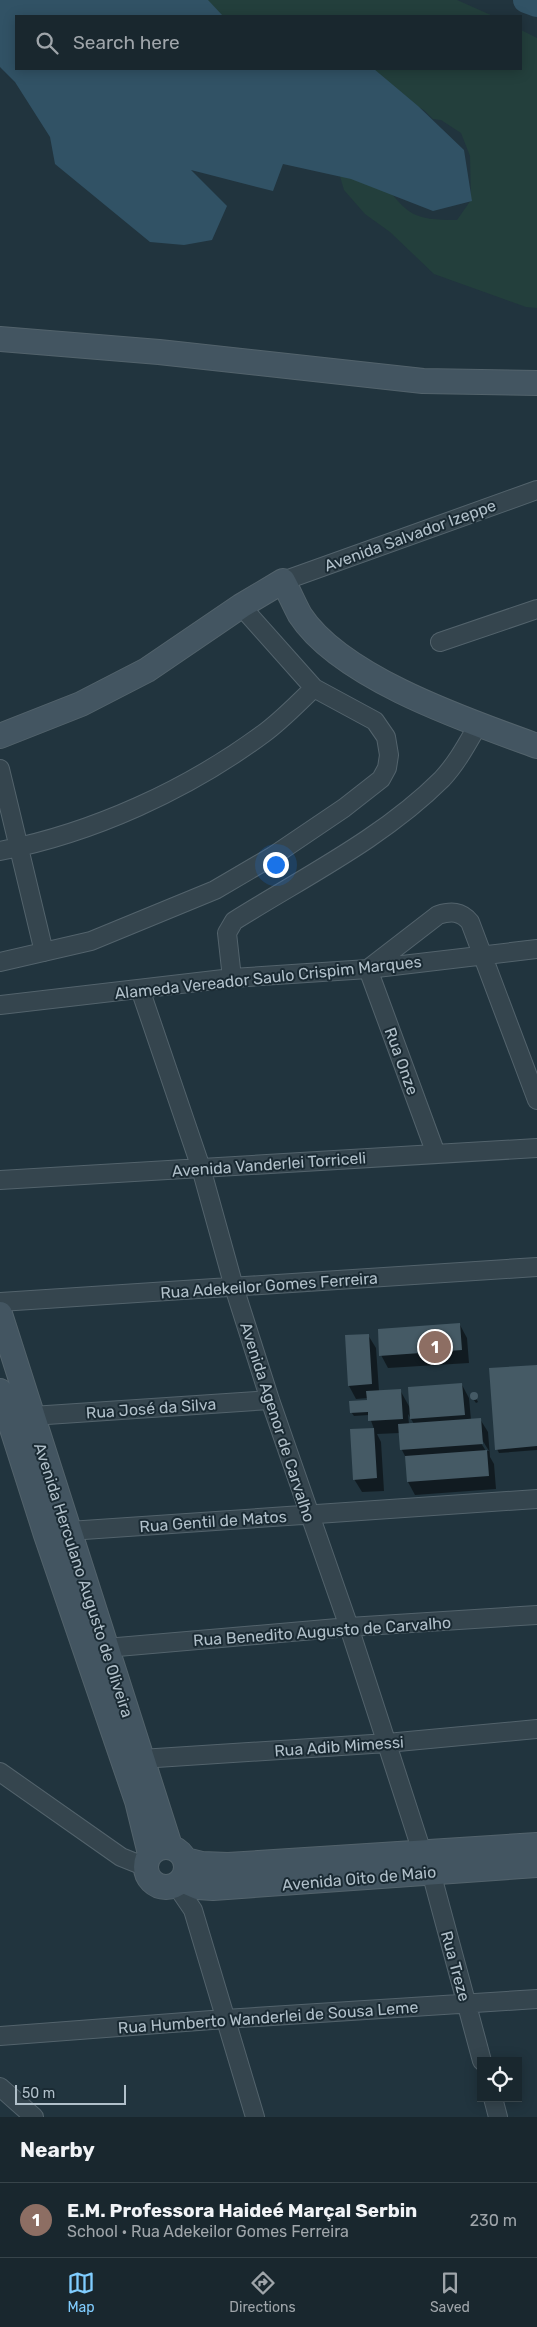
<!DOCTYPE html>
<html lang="en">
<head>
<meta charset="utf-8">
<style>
  :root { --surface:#19272e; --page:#222f36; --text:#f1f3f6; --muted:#9fa5aa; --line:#37444a; --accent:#80cdff }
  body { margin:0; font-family:Rubik,sans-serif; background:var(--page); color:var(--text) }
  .controls { position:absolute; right:15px; bottom:15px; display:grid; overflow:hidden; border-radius:0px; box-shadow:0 2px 12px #0003 }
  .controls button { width:45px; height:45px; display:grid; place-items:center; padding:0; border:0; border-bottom:1px solid var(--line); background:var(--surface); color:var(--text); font:25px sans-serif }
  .scale { position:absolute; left:15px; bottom:12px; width:111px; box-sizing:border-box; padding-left:5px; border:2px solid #b1c0ca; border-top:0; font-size:14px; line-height:18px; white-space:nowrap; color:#b1c0ca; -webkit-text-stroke:4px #1a2a33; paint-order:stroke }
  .you { position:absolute; left:275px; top:864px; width:18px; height:18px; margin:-12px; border:4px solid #fff; border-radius:50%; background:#1a73e8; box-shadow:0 0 0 8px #1a73e833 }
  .badge { display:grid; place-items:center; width:32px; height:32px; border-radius:50%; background:var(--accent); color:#fff; font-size:16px; font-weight:700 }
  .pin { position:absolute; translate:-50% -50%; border:2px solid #fff; box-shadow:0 1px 5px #0006 }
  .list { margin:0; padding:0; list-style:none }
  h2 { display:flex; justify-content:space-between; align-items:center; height:65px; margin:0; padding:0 20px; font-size:21px }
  h2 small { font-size:16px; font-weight:400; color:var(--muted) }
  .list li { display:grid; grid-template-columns:32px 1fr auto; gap:15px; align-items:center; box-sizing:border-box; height:75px; padding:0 20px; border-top:1px solid var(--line) }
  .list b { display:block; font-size:19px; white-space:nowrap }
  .list p { margin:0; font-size:16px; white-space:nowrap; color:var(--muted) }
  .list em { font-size:16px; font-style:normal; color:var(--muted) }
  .icon { flex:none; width:28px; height:28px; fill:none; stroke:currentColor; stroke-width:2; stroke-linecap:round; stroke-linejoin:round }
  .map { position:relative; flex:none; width:537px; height:2117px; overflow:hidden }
  .search { position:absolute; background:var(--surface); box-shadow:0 2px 12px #0003; left:15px; right:15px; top:15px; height:55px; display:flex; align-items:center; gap:12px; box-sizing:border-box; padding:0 18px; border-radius:0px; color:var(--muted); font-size:19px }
  .sheet { height:140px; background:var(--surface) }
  nav { display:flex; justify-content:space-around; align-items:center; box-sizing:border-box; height:70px; border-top:1px solid var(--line); background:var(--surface); font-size:14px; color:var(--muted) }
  nav a { display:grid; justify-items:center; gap:2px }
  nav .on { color:var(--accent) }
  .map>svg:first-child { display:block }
</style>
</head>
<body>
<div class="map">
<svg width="537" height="2117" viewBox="0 0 537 2117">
  <rect width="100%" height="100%" fill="#21343e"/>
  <path fill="#233f3c" d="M190,0h267l36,16h-297z
    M521,30l16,8v270l-11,-1 -92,-33 -44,-42 -25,-18 -21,-24 -5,-17 42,7c27,35 31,40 76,40l14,-20 -1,-44 -9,-23 -20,-13 -8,-1 -8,-8 -43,-27 -37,-15h176z"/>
  <path fill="#315265" d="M0,0h208l15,16h-207v53h358l44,37 46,44 8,51 -39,10 -82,-32 -68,-15 -10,27 -82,-21 36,36 -15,34 -28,5 -34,-3 -95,-78 -5,-27 -35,-55 -15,-15z"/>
  <path fill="#0007" fill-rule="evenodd" d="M460,1325l7,13 2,25 -81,5 -7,-13z
    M368,1335l8,13 3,43 21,-1 10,18 52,-23 7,13 2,22 9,-1 8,13 2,25 4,7 2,25 -81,6 -7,-13 -2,-24 -4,-8 -2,-17 -23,1 4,8 3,49 -22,1 -8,-13 20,-50 -5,-14 -15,1 -3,-4 17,-7v-7l-12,1 -7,-13zM408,1414l6,10h-5zM481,1438l8,13h-3l-7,-11z
    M537,1366v84l-38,3 -2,-4z
    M474,1394l4,8 -2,1 -5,-7z"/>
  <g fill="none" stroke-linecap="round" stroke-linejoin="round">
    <path stroke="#315265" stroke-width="26" d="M526,0l11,4"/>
  </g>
  <path fill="#455a65" d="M460,1323l2,27 -83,6 -1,-27z
    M369,1334l3,50 -24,2 -3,-51z
    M537,1365v81l-42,4 -6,-82z
    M462,1383l3,32 -55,4 -2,-32z
    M401,1389l2,30 -35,2v-9l-18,1 -1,-12 18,-1 -1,-9z
    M470 1396a4 4 0 1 1 8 0a4 4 0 1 1-8 0Z
    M481,1418l2,26 -83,6 -2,-26z
    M374,1428l3,50 -24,2 -3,-51z
    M487,1450l2,26 -82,6 -2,-26z"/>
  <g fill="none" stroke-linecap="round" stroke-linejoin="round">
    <g stroke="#53636c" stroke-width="20">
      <path id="street" d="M283,581l254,-91
        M440,642l97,-33
        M0,769l44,183
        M0,851c93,-18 187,-61 263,-117 18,-13 35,-31 51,-46
        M0,962l91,-21 124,-51 58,-34 71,-48 37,-29 6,-11 2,-13 -3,-18 -11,-16 -61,-33 -73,-82
        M232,978l-5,-45 7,-12c70,-44 149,-83 208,-142 15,-16 25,-35 36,-54
        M140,989l61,179 33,119 36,113 79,227 73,225
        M0,1005l232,-27 136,-9 169,-20
        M436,1154l-68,-185 70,-54c13,-4 23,-4 32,7l67,178
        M0,1180l537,-32
        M0,1302l537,-35
        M32,1416l238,-16
        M69,1531l468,-32
        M106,1648l243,-21 188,-12
        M141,1759l246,-16 150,-14
        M0,1772l121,85 25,10
        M431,1872l51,189
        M176,1885l17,25 62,207
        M0,2036l225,-17 312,-20
        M0,2087l34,30
        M493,2098l5,19"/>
    </g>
    <g stroke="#53636c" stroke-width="26">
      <path id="secondary" d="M0,339l159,13 264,29 114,2
        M0,736l81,-32 66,-34 94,-64 42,-25c6,11 11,23 17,34 41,63 168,106 237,131
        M0,1314l170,532
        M0,1391l46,144 91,266 13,53
        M146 1867a20 20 0 1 1 40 0a20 20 0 1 1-40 0Z
        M186,1860l16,4 26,1 309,-20
        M182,1880l16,7 15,1 324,-23"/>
    </g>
    <use href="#street" stroke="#35454e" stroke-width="18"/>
    <use href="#secondary" stroke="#435561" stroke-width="24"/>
  </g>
  <g text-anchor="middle" stroke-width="4" stroke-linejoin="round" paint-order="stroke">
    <g font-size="16" fill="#b1c0ca" stroke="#1a2a33">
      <text transform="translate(410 535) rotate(-20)" y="6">Avenida Salvador Izeppe</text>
      <text transform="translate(268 977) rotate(-6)" y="6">Alameda Vereador Saulo Crispim Marques</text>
      <text transform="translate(402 1061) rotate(70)" y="6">Rua Onze</text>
      <text transform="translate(269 1164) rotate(-4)" y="6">Avenida Vanderlei Torriceli</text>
      <text transform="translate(269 1285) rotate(-4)" y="6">Rua Adekeilor Gomes Ferreira</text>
      <text transform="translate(151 1408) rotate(-4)" y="6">Rua José da Silva</text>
      <text transform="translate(278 1422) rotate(72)" y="6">Avenida Agenor de Carvalho</text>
      <text transform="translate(213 1521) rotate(-4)" y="6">Rua Gentil de Matos</text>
      <text transform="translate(84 1580) rotate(72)" y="6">Avenida Herculano Augusto de Oliveira</text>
      <text transform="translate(322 1631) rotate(-4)" y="6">Rua Benedito Augusto de Carvalho</text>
      <text transform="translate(339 1746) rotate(-4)" y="6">Rua Adib Mimessi</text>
      <text transform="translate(359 1878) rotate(-5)" y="6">Avenida Oito de Maio</text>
      <text transform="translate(456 1966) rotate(75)" y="6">Rua Treze</text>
      <text transform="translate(268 2017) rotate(-4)" y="6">Rua Humberto Wanderlei de Sousa Leme</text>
    </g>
  </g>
</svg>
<div class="controls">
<button><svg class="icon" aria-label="locate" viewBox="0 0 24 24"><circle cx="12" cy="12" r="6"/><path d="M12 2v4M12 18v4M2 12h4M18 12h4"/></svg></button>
</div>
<div class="scale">50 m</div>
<div class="you"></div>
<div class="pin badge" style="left:435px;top:1347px;background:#8d6e63">1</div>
<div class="search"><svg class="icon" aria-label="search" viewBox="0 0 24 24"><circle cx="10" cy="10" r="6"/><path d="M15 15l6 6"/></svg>Search here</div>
</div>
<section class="sheet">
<h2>Nearby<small></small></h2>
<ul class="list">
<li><span class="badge" style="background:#8d6e63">1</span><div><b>E.M. Professora Haideé Marçal Serbin</b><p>School · Rua Adekeilor Gomes Ferreira</p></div><em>230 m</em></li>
</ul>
</section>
<nav>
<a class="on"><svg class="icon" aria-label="map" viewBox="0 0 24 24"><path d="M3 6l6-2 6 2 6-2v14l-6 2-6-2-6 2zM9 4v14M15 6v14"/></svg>Map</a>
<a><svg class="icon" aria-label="directions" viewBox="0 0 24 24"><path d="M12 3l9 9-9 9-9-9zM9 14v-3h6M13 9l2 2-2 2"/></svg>Directions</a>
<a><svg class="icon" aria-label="saved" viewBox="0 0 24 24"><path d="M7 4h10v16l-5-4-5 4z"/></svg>Saved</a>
</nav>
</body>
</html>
